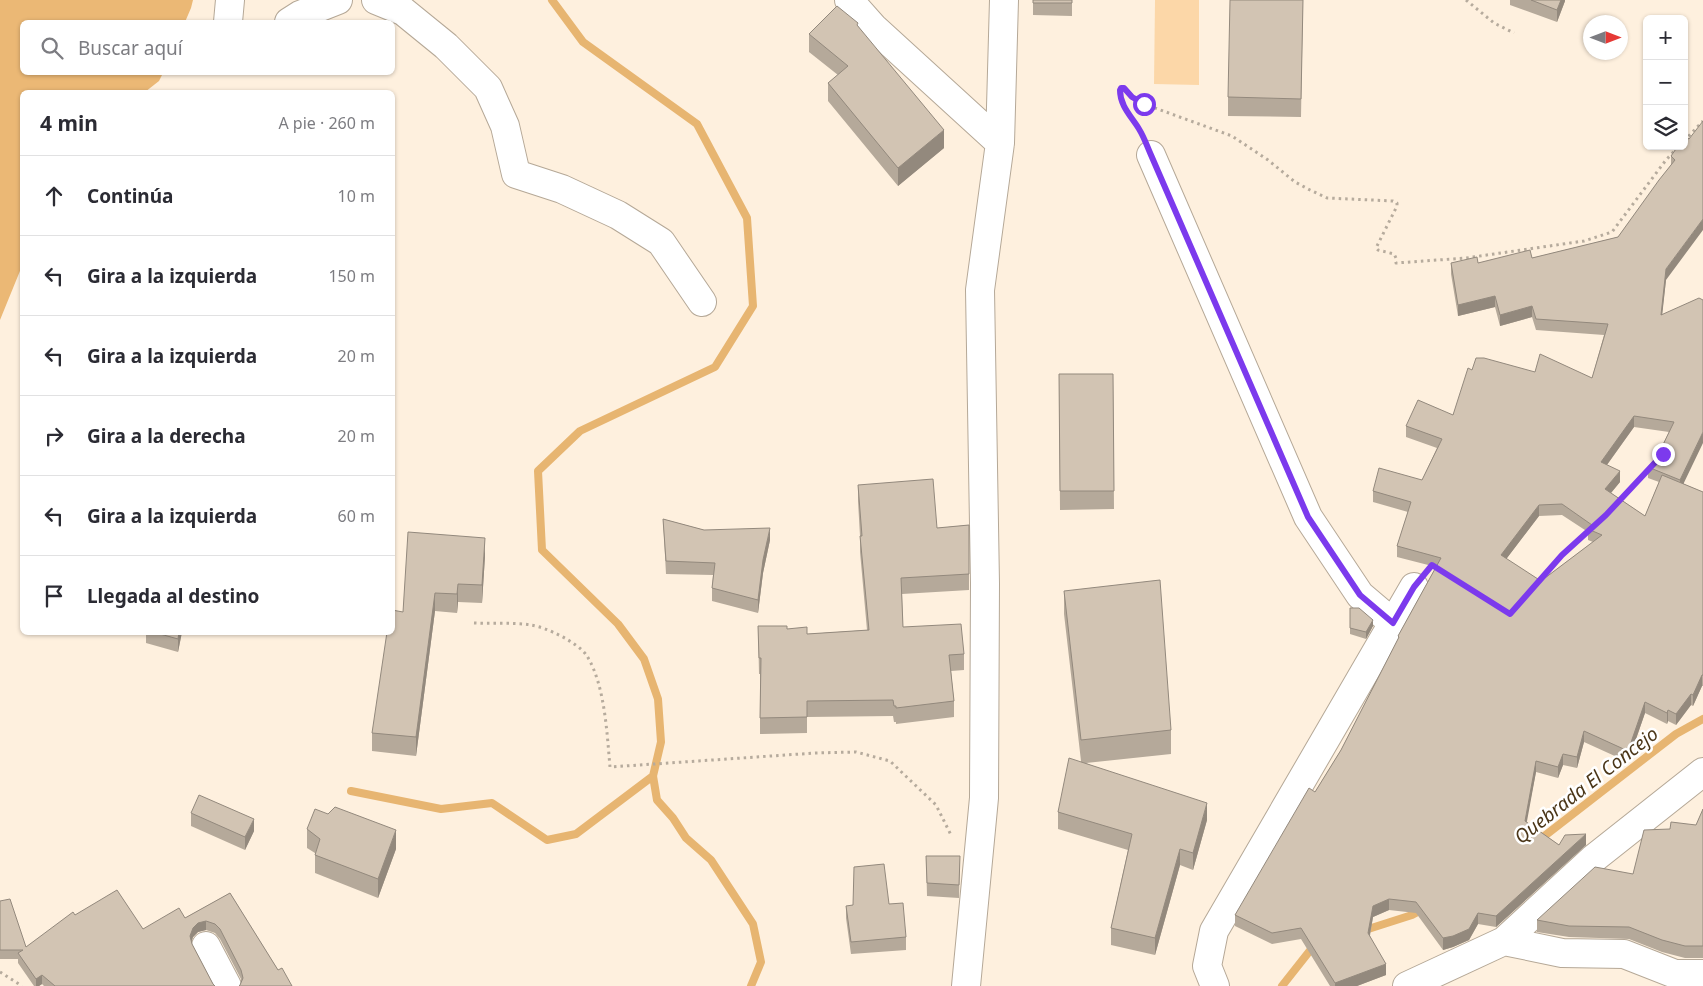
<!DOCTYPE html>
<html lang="es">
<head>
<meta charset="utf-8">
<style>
  :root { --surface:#fff; --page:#f2f2f3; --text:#2b2b33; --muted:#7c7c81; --line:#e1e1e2 }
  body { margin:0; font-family:"Noto Sans",sans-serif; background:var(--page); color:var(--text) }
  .controls { position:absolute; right:15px; top:15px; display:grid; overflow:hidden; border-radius:8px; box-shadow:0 1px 4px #0004 }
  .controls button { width:45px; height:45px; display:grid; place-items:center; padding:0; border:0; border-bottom:1px solid var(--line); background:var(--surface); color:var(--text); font:25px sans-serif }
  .compass { position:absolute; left:1583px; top:15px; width:45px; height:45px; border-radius:50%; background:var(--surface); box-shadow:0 1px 4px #0004; rotate:90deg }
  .stop { position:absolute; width:15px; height:15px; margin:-11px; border:4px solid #7c3aed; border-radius:50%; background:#fff }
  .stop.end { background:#7c3aed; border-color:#fff; box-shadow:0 1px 5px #0008 }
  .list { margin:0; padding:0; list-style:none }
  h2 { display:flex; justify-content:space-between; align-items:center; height:65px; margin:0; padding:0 20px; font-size:21px }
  h2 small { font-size:16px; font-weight:400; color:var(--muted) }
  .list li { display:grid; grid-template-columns:32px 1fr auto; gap:15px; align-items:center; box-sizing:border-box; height:80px; padding:0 20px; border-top:1px solid var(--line) }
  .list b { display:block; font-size:19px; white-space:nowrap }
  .list em { font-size:16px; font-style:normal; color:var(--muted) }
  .icon { flex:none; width:28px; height:28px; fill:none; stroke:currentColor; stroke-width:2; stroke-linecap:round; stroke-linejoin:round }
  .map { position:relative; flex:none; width:1703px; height:986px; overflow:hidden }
  .search { position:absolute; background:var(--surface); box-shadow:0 1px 4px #0004; left:20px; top:20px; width:375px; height:55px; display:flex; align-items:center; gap:12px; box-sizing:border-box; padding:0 18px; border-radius:8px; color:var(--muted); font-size:19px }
  .panel { position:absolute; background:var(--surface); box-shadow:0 1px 4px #0004; left:20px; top:90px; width:375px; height:545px; border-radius:8px }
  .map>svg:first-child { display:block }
</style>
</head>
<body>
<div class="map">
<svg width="1703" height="986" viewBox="0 0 1703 986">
  <rect width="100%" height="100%" fill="#fef0de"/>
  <path fill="#fcd7a8" d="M1155,0h44v85l-45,-1z"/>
  <path fill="#ebb875" d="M0,0h193l-2,8 -6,14h-163v50l141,1 -4,8 -14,11h-123v174l-22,54z"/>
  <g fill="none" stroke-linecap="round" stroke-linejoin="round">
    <path stroke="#e7b571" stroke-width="8" d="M552,0l31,42 114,82 50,94 6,88 -38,61 -135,64 -42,40 4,79 76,74 26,35 14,40 3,43 -8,34 4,24 16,18 13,20 25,22 42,64 8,38 -10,24
      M351,791l90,18 51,-6 55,37 29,-6 77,-58
      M1538,841l138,-107 27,-15
      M1362,931l50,-16 11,-6
      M1282,986l30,-38 5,-2"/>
    <g stroke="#b5a897" stroke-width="30">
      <path id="minor" d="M376,0l27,11 43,35 42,42 17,38 11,48 46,15 56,26 43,27 41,60
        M849,0l24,27 127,116
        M228,22l2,-22
        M289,22l11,-7 38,-15
        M1151,155l157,362 52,78 33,28
        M1504,941l58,12 62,1 51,20h28
        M206,946l21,40
        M966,986l18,-188 1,-215 -5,-293 20,-147 4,-143
        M1215,986l-8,-20 7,-35 200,-344
        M1407,986l97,-45 89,-82 110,-87"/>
    </g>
    <path stroke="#b6ab9d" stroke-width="3" stroke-dasharray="2.5 4" stroke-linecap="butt" d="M1466,0l28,23 20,10
      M1141,132c-8,-14 -21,-25 -22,-42l2,-2h3l8,9 12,7 88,32 36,24 27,22 15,8 17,8 66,3 4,2v3l-21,42 2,2 16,4 2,4v5l70,-5 118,-17 28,-9 54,-72 13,-14
      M1684,141l19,-20
      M1617,503l34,-36
      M1538,582l24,-27 28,-25
      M474,623c19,1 39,-1 57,2 15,2 48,18 56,31 18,29 20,78 23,111l205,-14 41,-1 34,9 46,44 15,30
      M0,972l22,14"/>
    <use href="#minor" stroke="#fff" stroke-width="28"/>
  </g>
  <path fill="#b5a99a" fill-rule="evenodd" d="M1072,0v16l-39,-1v-12z
    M1303,0l-2,117 -73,-1v-19z
    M1510,0h55v1l-8,21 -47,-17z
    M858,26l86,122 -46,38 -70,-85v-18l10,-8 -29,-23v-18z
    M1678,146l-12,134 -4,34 22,170 19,8v194h-1l-9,20 -2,-1 -15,20 -8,-4 -1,3 -22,-11 -17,49 -44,-20 -7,26 -14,-3 -5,13 -22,-6 -10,50 33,23h27l-90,82 -18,-3 -9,16 -16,7 -10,3 -27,-37 -27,-3 -16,7 -3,19 16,39 -29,11h-27l-29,-47 -29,5 -37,-18v-11l80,-123 26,-42 57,-111v-3l38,-69 -39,-10v-11l11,-34 -35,-10v-11l49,-11 15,-32 -31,-11v-11l47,-11 19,-45 63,2 57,6 12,-43 -68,-5 -4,-13 -32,9 -5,-19 -37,9 -7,-42v-11h27l54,-5 86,-21 53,-72v-9zM1634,427l35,5 -12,25 -9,10v11l11,4 -14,34 -34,-23 9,-11 -13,-17zM1562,515l26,17v8l5,2 -52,39 -35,-22 33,-43z
    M1059,374h54l1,135 -54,1z
    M858,485l79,43 32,-3v65l-67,4 1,33 61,27v16l-13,1 3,30v16l-58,7v-2h-2l-1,-6 -86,1v16l-47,1v-60h-1l-1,-48 29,3 20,5 60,-4 -7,-78v-16l-2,-35z
    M663,519l41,11 66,10 -7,33 -5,40 -46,-12v-13l1,-13 -47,-1z
    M485,556l-3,47 -24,-1 -1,11 -22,-2 -19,145 -44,-5v-18l31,-121z
    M1064,591l107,139v24l-85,9 121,57 -14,50 -13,-5 -25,90 -44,-10v-17l17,-78 -70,-21v-17l23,-51 -17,-147z
    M1350,608l23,18 -7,13 -16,-5z
    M146,632h36l-4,20 -32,-9z
    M1703,809v149h-18l-23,-6 -33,-13 -60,-2 -32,-5v-12l96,-46 37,-45 26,-4z
    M191,813l63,18 -9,19 -54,-24z
    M307,829l89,20 -18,49 -63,-25v-20l-8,-5z
    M926,856h34l-1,42 -32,-2z
    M230,893l48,77 14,16 -52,-1 1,-4v-2l-21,-40 -5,-6 -9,-3 -8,2 -5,5 -1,4v3l21,40 2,2h-171l-2,-2 -3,2h-5l-16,-23v-4h-18v-58l26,46 49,-32 68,14 42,-11z
    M889,904l17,33v13l-55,4 -5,-36v-12z"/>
  <path fill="#93897d" d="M1561,0h4v1l-8,21v-12z
    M944,130v18l-46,38v-18z
    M1703,219v11l-37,50 -5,46v-11l5,-46z
    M1495,296v11l-37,9v-11z
    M1532,306v11l-32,9v-11z
    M1634,416v11l-33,46v-11z
    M1703,432v11l-23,48v-11z
    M1620,471v11l-15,18v-11z
    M1539,505v11l-38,50v-11z
    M770,528v12l-7,33 -5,40v-13l5,-40z
    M485,538v18l-3,47v-18z
    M458,584v18l-1,11v-19z
    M435,593v18l-19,145v-19z
    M1373,620v6l-7,13v-7z
    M179,632h3l-4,20v-13z
    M1702,675v11l-9,20v-11z
    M1691,694v11l-15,20v-11z
    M1645,702v11l-17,49v-11z
    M1668,710v11l-1,3v-11z
    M1584,731v11l-7,26v-11z
    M1563,754v11l-5,13v-11z
    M1536,761v11l-11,60v-11z
    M1207,803v17l-14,50v-17z
    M254,819v12l-9,19v-13z
    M396,830v19l-18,49v-19z
    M1586,834v11l-90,82v-11z
    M1180,849v16l-25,90v-17z
    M1389,899v11l-16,7 -5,27v-11l5,-27z
    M1478,913v11l-9,16 -16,7 -10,3v-12z
    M206,921v9l-8,2 -5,5 -3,8v-9l3,-8 5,-5z
    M1386,964v11l-29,11h-22v-3z
    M42,975v9l-3,2h-3v-7z"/>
  <path fill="#d2c4b3" stroke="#93897d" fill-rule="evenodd" d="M1033,0h39v3h-39z
    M1230,0h73l-2,99 -73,-2z
    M1531,0h30l-4,10z
    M837,6l21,17 -1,2 87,105 -46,38 -70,-85 20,-17 -39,-32z
    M1703,121v98l-37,50 -5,46 38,-17 4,2v132l-23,48 -32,-13 9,-10 17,-35 -40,-6 -33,46 19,9 -15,18 40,27 17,-41 41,17v183h-1l-9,20 -2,-1 -15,20 -8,-4 -1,3 -22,-11 -17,49 -44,-20 -7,26 -14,-3 -5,13 -22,-6 -11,60 34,24 6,-10 21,-1 -90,82 -18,-3 -9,16 -16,7 -10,2 -27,-36 -27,-3 -16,7 -5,27 18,31 -51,19 -34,-55 -29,5 -37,-18 74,-127 6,4 26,-42 58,-113 -1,-1 43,-78 -44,-12 14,-44 -38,-11 6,-23 43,12 20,-41 -36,-13 12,-26 35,15 15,-47 4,2 4,-12h8l51,14 5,-18 52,24 16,-54 -72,-5 -4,-13 -32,9 -5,-19 -37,9 -7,-42 26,-6 1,6 52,-13 2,8 86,-21 41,-57 16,-20 -4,-4 7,-10h6v-7l2,-2 3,2zM1562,504l30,21 -4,4 14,6 -61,46 -40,-26 38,-50z
    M1059,374h54l1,117h-54z
    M933,479l4,49 32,-3v49l-68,4 2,49 58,-3 3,30 -15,1 5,46 -58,7v-2h-2l-1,-6 -86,1v16l-47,1 1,-60h-2l-1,-32h29v3l20,-2v7l62,-4 -9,-94h2l-4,-51z
    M663,519l41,11 66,-2 -7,32 -5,40 -46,-12 3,-25 -49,-2z
    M408,532l77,6 -3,47 -24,-1 -1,10 -22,-1 -19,144 -44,-4 15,-101h5v-22l11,2z
    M1160,580l11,150 -90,10 -17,-149z
    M1350,608h9l14,12 -7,12 -16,-4z
    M153,632h26l-1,7z
    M1069,758l138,45 -14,50 -13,-4 -25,89 -44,-10 21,-94 -74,-22z
    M199,795l55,24 -9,18 -54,-24z
    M335,807l61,23 -18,49 -63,-24 5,-16 -13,-10 8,-20 13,5z
    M1703,809v137h-18l-23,-6 -33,-13 -60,-1 -32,-6 58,-53 38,7 11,-44 26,-1 1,-7 25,3z
    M926,856h34l-1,29 -32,-2z
    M884,864l5,40 14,-1 3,34 -55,5 -5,-36 7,-1 1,-38z
    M117,890l26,39 36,-21 6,10 45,-25 48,77 4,-2 10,18h-53l1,-1 3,-7 -2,-8 -21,-41 -5,-5 -9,-3 -8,2 -5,5 -3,8 2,8 21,40 2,2h-160l-13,-11 -6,4 -18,-26 5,-3h-23v-49l10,-2 16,48 47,-35 2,3z"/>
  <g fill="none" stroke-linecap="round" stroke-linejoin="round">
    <path stroke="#7c3aed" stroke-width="6" d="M1144,104l-12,-7 -8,-9h-3l-1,2c0,16 11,26 19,39 5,8 8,17 12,26l157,362 52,78 33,28 21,-36 18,-22 78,49 52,-59 44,-40 57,-61"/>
  </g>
  <g text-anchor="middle" stroke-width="5" stroke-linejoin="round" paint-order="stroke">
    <g font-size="19" font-style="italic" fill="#4b3618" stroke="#fff">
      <text transform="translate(1586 785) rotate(-38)" y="7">Quebrada El Concejo</text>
    </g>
  </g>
</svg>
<div class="controls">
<button>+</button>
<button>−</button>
<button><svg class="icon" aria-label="layers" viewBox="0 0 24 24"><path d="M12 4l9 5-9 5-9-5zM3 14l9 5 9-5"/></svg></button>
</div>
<svg class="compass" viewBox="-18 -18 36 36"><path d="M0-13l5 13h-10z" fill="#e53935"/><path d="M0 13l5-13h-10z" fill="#7c7c81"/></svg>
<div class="stop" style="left:1144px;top:104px"></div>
<div class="stop end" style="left:1663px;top:454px"></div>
<div class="search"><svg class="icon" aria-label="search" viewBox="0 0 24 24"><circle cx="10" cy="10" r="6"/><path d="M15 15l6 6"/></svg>Buscar aquí</div>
<section class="panel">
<h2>4 min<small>A pie · 260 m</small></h2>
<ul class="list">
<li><svg class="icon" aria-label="ahead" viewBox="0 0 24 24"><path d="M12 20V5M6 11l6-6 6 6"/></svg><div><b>Continúa</b></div><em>10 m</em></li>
<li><svg class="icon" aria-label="left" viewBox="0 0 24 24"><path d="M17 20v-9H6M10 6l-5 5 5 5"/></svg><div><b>Gira a la izquierda</b></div><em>150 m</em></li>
<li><svg class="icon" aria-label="left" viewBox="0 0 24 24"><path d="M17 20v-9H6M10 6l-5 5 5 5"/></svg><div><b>Gira a la izquierda</b></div><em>20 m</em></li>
<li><svg class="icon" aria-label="right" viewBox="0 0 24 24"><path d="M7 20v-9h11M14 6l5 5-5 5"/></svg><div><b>Gira a la derecha</b></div><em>20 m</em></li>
<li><svg class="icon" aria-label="left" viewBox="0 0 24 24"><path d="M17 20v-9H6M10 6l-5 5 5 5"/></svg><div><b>Gira a la izquierda</b></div><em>60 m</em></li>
<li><svg class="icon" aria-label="arrive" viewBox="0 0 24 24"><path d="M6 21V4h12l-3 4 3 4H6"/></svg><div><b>Llegada al destino</b></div></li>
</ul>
</section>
</div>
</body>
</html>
